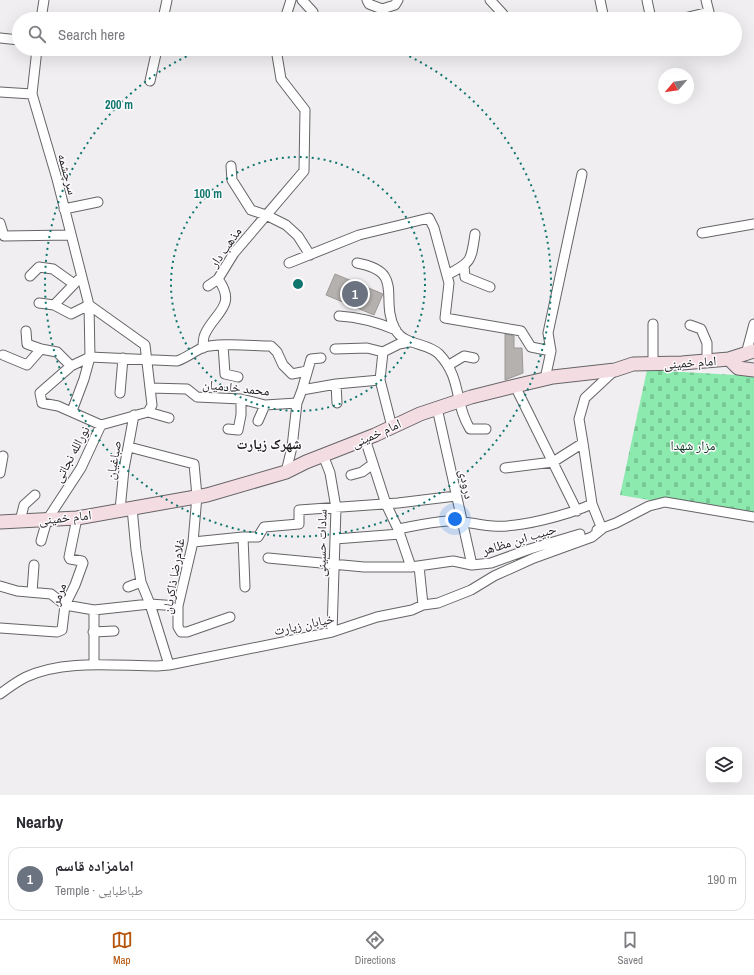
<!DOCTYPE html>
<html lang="en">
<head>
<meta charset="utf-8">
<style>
  :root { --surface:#fff; --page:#f2f2f3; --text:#2b2b33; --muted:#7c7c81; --line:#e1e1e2; --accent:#b45309 }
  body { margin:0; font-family:"Archivo Narrow","Noto Naskh Arabic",sans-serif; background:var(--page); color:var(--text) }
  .controls { position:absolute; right:12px; bottom:12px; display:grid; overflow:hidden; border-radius:8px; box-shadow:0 4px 16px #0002 }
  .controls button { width:36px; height:36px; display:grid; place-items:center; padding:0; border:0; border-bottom:1px solid var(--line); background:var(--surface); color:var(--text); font:20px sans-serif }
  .compass { position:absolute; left:658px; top:68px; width:36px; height:36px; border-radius:50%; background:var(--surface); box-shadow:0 4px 16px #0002; rotate:241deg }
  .you { position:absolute; left:455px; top:519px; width:14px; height:14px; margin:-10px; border:3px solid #fff; border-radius:50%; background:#1a73e8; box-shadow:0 0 0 6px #1a73e833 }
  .badge { display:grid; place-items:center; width:26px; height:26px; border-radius:50%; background:var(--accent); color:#fff; font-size:13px; font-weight:700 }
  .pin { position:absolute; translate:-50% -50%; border:2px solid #fff; box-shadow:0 1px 4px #0006 }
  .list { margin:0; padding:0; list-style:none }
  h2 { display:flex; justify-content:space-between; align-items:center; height:52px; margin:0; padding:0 16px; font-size:17px }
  h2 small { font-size:13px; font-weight:400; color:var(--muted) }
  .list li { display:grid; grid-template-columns:26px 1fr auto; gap:12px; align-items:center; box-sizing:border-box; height:64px; margin:0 8px 8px; padding:0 8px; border:1px solid var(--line); border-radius:12px }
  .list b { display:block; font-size:15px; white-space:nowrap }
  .list p { margin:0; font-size:13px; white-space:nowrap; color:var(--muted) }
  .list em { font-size:13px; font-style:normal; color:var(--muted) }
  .icon { flex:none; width:22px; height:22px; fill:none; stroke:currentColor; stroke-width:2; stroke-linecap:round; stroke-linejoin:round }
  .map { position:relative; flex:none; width:754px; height:795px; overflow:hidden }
  .search { position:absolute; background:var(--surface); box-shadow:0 4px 16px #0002; left:12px; right:12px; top:12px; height:44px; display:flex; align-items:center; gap:10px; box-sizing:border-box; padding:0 14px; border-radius:22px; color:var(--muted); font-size:15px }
  .sheet { height:124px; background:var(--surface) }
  nav { display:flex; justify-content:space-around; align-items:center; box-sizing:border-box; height:56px; border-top:1px solid var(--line); background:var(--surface); font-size:11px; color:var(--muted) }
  nav a { display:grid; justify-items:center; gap:2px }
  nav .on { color:var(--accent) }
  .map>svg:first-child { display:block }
</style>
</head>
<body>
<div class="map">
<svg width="754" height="795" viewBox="0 0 754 795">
  <defs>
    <pattern id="cemetery-stones" width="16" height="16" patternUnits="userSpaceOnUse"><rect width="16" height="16" fill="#8ceaaf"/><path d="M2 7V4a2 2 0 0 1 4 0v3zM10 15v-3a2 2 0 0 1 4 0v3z" fill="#78c896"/></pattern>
  </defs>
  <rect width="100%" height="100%" fill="#f0eef1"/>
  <path fill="url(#cemetery-stones)" d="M647,370l107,6v142l-134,-23z"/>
  <path fill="#b4b1ae" stroke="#9b9896" d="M335,274l48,20 -9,21 -48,-20z
    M505,334l9,2v12h8l1,25 -18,7z"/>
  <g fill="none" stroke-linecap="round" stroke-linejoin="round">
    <g stroke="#666467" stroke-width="11">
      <path id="street" d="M302,0l11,12
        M367,0l2,4 13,5 13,-4 3,-5
        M490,0l13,14
        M600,0l4,19
        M647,0l4,19
        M41,19l3,-19
        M163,19l4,-19
        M285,19l6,-19
        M680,19l29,-7 -3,-12
        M0,38l19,2
        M37,49l-5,45 25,85 32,126 1,52 -6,22 -12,32
        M150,81l7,-32
        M0,92l32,2
        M231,166l1,14 19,30 15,5 20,10 12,11 12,19
        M64,209l34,-7
        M0,223l4,13 67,-1
        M702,233l52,-9
        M289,263l70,-28 70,-17 5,10 15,55 -4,35 76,13 10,16 20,4
        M357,263c49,9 22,35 38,66 9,17 32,13 44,25 23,24 15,49 31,75h16
        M464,266l1,11 25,10
        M447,275c25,-13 24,-14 28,-41
        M30,276l9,-9 14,2 21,15
        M208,286l10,-7
        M39,303l15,2 17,9 18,-9
        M54,305l24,-25
        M339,316c20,1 38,6 57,14
        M690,325l11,4 6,14v18
        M26,331l1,13 14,5 16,3 14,14
        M223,345l2,29 13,3
        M203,348c0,-5 0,-12 3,-16 10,-20 31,-27 12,-53l16,-26 70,-82 1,-61 -24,-31 -5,-30
        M335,349l32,-1 16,4
        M746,354l8,-30
        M3,355l24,10 14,-16
        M653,364v-40
        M449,365l15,-9 10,2
        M545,379l6,-28 -3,-18 34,-159
        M336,384l1,19
        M515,386l62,125
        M150,388l37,1 10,8 44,2 24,6 32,-2
        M302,390l34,-6 44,-4
        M120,393l3,-35
        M437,408l35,157
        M148,412l21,6
        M258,421l7,-16
        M101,425l-43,-19 -16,-3 -2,-10 31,-27 19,-9 87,4c9,-3 16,-9 25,-13 15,-6 51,-2 69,-2l6,6 6,13 9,9 15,-3
        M392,427l-12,-47 3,-28 16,-8 10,-2
        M228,429l10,1 3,-15v-16
        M365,439l21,65 12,25 13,38
        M129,447l65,17 3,32 -4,46 -15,64v21l3,5h6l43,-15
        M323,455l7,18 6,35 -4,124
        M505,468l48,-6 30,-19
        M286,472l6,-25 5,-44 5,-13 9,-31 10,-1
        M0,473l3,-17
        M351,475l11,-3 11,-8
        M132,508l4,42 5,32 9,22 19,61
        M120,510l4,-41 10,-54
        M20,521l4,-16 11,-10
        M398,529c16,-3 33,-7 49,-8 16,-1 30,4 46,5 26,2 75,-11 99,-22
        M602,529l-10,-25 -9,-61 -4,-24 6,-21 30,-28
        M597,530l19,-7 33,-17 16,-4 89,15
        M243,537l2,50
        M335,539l65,-5
        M41,541l6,-21 34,-52 20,-43 47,-13 4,-7 -7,-60 -56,-40
        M193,542l50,-5h15l6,-10 35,-3v-14l99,-7 58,-7
        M268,558l96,9h47l42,-6 19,4 19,-2 39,-14 50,-15
        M419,566l4,39
        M0,586l17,5 34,3 14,11 29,5 56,-6 28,2
        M128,587l13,-5
        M32,592l2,-27
        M94,610v55
        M0,628l57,4 5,-2 3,-25 10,-20 8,-22 -1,-2 -12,-2 -1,-2 8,-39
        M93,632l21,-1
        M0,694c8,-6 16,-12 26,-17 38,-18 90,-11 131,-11l12,-1 163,-33 45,-15 35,-7 11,-5 15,-2 33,-13 23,-14 40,-18 58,-21 10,-8"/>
    </g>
    <g stroke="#666467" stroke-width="15">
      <path id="secondary" d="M729,359l9,9 16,2
        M0,522l77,-4 130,-23 79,-23 20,-10 69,-27 45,-21 51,-17 44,-11 38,-9 62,-7 18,-6 49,-1 47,-4 25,-8"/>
    </g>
    <use href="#street" stroke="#fff" stroke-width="9"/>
    <use href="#secondary" stroke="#f4dde2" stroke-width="13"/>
  </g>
  <g fill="none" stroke="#0f766e" stroke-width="2" stroke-dasharray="2 4">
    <circle cx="298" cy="284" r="127"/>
    <path d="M393 49A253 253 0 1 1 203 49"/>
  </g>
  <g text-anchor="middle" stroke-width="3" stroke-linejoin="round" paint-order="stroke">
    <g font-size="13" fill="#1d1c1d" stroke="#fdfbfe">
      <text transform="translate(68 174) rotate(75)" y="5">سرچشمه</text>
      <text transform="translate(225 247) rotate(-55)" y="5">مذهب دار</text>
      <text transform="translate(690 362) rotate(-4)" y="5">امام خمینی</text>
      <text transform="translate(236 387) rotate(6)" y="5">محمد خادمیان</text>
      <text transform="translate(376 433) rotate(-24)" y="5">امام خمینی</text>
      <text transform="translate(71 454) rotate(-62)" y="5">نورالله نجاتی</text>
      <text transform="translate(113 460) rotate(-80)" y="5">صباغیان</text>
      <text transform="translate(467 484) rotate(78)" y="5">درودی</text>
      <text transform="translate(65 517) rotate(-6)" y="5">امام خمینی</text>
      <text transform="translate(519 539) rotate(-17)" y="5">حبیب ابن مظاهر</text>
      <text transform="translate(321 543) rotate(-89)" y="5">سادات حسینی</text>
      <text transform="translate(173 576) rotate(-80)" y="5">غلام‌رضا ذاکریان</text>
      <text transform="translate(58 594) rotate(-70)" y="5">مرمر</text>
      <text transform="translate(304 624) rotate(-12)" y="5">خیابان زیارت</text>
    </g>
    <g font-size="13" fill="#0d3820" stroke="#fdfbfe">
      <text x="693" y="450">مزار شهدا</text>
    </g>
    <g font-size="14" font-weight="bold" fill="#1d1c1d" stroke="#fdfbfe">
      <text x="269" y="449">شهرک زیارت</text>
    </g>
  </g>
  <circle cx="298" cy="284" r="6" fill="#0f766e" stroke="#fdfbfe" stroke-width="2"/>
  <g font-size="12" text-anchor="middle" font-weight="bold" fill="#0f766e" stroke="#fdfbfe" stroke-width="3" stroke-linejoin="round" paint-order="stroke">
    <text x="119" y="109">200 m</text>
    <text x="208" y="198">100 m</text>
  </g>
</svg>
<div class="controls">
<button><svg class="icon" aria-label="layers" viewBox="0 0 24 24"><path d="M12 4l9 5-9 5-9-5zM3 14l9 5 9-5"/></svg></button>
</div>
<svg class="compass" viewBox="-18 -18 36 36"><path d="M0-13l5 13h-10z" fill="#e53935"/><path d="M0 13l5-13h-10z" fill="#7c7c81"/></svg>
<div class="you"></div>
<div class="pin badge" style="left:355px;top:294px;background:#6b7280">1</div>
<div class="search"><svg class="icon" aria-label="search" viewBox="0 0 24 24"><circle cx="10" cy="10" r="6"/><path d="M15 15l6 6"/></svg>Search here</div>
</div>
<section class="sheet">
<h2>Nearby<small></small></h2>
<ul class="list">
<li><span class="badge" style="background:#6b7280">1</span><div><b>امامزاده قاسم</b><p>Temple · طباطبایی</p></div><em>190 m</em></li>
</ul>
</section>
<nav>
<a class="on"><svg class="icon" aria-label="map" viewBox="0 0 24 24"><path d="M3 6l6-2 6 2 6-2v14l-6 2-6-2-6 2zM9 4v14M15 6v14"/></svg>Map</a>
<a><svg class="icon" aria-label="directions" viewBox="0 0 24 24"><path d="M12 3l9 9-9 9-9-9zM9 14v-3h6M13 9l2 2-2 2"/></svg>Directions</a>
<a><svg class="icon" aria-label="saved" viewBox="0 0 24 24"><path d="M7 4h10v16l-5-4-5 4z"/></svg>Saved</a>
</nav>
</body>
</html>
